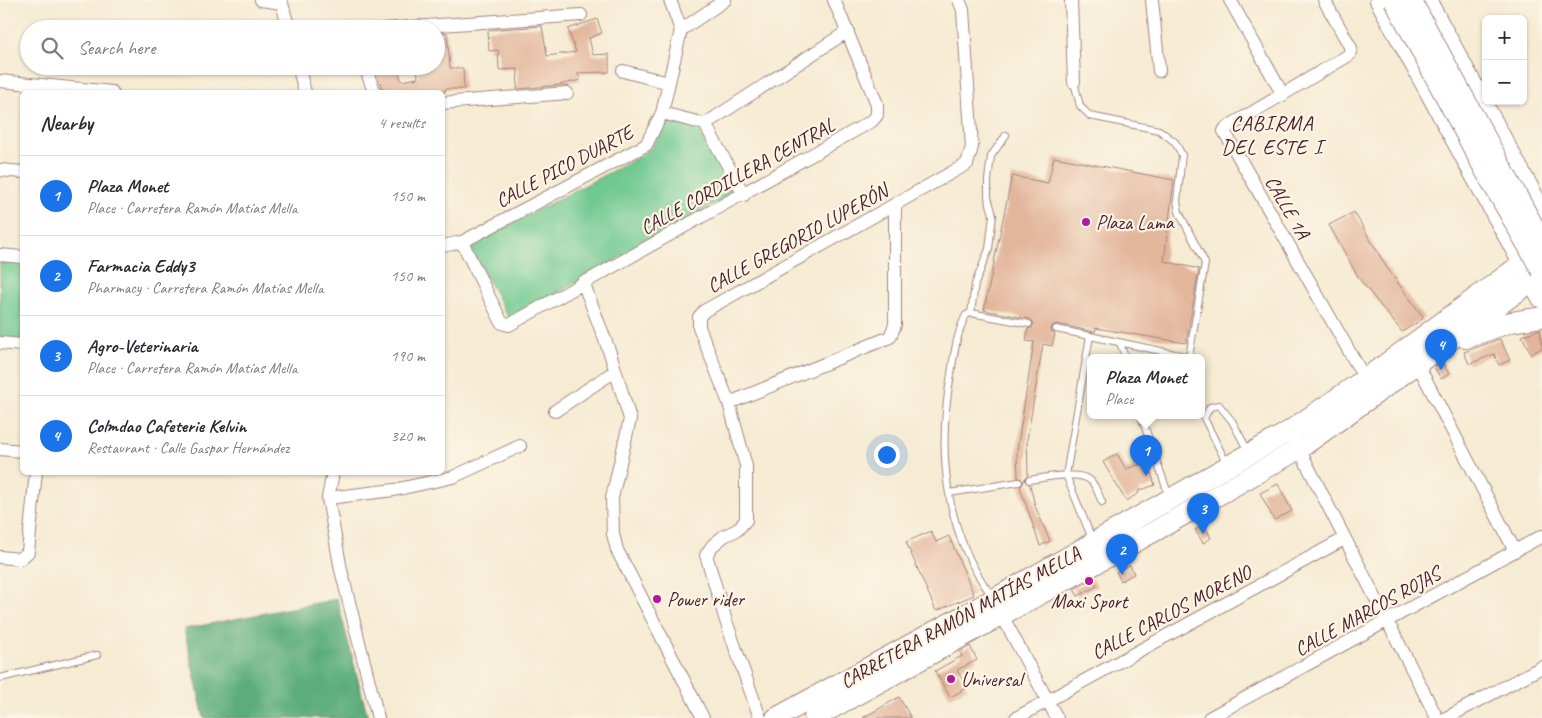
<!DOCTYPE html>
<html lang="en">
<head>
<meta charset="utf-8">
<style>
  :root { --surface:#fff; --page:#f2f2f3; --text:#2b2b33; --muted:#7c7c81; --line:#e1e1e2; --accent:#1a73e8 }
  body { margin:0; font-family:Caveat,sans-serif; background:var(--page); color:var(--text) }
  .controls { position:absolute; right:15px; top:15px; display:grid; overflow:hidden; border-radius:8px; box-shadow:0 1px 4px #0004 }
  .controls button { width:45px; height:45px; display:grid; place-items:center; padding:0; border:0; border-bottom:1px solid var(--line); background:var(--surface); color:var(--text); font:25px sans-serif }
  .you { position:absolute; left:886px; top:454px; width:18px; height:18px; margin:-12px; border:4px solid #fff; border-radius:50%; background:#1a73e8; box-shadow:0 0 0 8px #1a73e833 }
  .badge { display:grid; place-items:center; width:32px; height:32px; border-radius:50%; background:var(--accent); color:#fff; font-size:16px; font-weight:700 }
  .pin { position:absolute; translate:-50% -41px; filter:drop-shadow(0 1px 2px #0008) }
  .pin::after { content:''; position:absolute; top:26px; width:18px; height:15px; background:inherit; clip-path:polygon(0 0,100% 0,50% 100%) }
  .popup { position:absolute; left:1087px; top:354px; width:118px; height:65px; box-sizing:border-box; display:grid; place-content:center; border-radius:8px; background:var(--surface); filter:drop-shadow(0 1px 4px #0005); font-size:16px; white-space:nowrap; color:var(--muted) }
  .popup b { font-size:19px; color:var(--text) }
  .popup::after { content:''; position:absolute; left:50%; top:100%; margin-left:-10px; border:10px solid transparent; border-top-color:var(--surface) }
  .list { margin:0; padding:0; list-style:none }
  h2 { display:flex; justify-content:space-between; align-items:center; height:65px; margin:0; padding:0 20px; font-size:21px }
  h2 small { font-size:16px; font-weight:400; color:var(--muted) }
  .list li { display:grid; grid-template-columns:32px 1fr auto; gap:15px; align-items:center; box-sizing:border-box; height:80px; padding:0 20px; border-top:1px solid var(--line) }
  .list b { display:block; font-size:19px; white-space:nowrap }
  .list p { margin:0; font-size:16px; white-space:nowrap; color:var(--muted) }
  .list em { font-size:16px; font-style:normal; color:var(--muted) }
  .icon { flex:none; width:28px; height:28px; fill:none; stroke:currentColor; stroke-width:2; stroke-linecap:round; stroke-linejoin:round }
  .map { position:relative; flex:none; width:1542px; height:718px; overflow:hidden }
  .search { position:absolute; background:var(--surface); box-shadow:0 1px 4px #0004; left:20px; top:20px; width:425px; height:55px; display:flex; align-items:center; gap:12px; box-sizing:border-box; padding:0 18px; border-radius:28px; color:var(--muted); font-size:19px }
  .panel { position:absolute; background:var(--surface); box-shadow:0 1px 4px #0004; left:20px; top:90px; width:425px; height:385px; border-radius:8px }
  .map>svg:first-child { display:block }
</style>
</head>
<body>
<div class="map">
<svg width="1542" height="718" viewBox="0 0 1542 718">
  <rect width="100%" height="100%" fill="#fcf5e5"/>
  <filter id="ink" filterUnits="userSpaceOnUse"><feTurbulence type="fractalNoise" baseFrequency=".02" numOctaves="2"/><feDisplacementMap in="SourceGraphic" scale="10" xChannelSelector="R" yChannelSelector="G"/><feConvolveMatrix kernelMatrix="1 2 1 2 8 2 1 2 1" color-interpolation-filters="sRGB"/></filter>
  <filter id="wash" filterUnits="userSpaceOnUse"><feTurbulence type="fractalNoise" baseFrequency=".0096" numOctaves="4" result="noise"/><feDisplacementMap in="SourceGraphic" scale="20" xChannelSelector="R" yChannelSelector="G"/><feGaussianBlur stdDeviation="1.12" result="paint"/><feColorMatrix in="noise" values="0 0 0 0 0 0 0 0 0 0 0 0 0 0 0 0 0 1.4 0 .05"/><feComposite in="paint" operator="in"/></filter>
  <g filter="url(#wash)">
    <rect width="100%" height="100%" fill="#f6ebd3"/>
    <path fill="#70c990" stroke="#5d745e" d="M667,121l30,5 36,67 -223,127 -41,-74 168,-88 14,-10z
      M0,258l22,3v80l-22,-2z"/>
    <path fill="#5cad7a" stroke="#536652" d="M337,599l31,119h-164l-20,-89z"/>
    <g id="blocks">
      <path fill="#e3b69c" d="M597,19l5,14 -13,5 4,17 16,-1v18l-31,1 2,7 -20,5 -43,4 1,-20 -19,1 -1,-20 -9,1 -1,-21 54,-4 5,30 29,-4 -8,-23z
        M436,33h11l3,35h13l1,21h-19v3h-62l-8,-26h10v3l13,-2 3,14 17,-3 -1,-12h19z
        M1054,157l120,23 -10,81 35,8 -13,74 -90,-15 -1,4 -38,-8 -5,2 -1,5 4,3 -3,12 -9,-2 -16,96 1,35 -4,5 6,5 5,21 15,35 -10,5 -20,-59 4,-5 -6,-5 -1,-26 17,-109 -8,-1 2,-12 4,-1 2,-5 -4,-4 -46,-9 28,-134 36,7z
        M1354,212l33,56 37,50 -22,14 -42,-52 -31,-55z
        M1540,329l2,19 -11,6 -9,-18z
        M1500,339l10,21 -11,5 -5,-11 -25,10 -5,-12z
        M1442,362l7,12 -8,5 -7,-12z
        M1117,454l9,15 22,-7 7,23 -17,6 1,2 -13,8 -23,-39z
        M1278,484l14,27 -18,9 -14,-27z
        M1204,525l7,13 -8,5 -8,-13z
        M931,531l5,11 13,-6 25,59 -38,16 -30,-69z
        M1130,565l4,9 -13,7 -5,-9z
        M1093,579l4,7 -19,10 -4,-7z
        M970,646l7,14 -20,10 10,18 -17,9 -15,-26 27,-15 -2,-4z
        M899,697l12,21h-48z"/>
    </g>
  </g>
  <g filter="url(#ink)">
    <use href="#blocks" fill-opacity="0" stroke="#a0857f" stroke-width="1"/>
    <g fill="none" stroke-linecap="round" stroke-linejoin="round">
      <g stroke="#a0857f" stroke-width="8">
        <path id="service" d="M1074,82l6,24 10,10 69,14 16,12 7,13 -5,46 2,11 26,51 -16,94 -99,-21 -24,139 26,64
          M971,313l4,-29 14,-35 4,-34 -5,-18v-17l3,-24 15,-21
          M1056,329l34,7
          M1120,343l5,14
          M1142,419l27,77
          M1227,464l-23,-46 6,-11 9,-2 13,16 16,30
          M1029,480c15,-2 50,-10 62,1 5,5 8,15 11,21
          M949,493l70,-11
          M992,596c-48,-64 -55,-146 -41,-222 3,-20 6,-42 15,-59l5,-2 58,11
          M0,678l97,-23"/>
      </g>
      <g stroke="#a0857f" stroke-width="14">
        <path id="minor" d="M261,0l21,3
          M281,0l8,29
          M1071,0l3,82
          M1152,0l7,71
          M1230,0l53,95
          M1324,0l27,48 -2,7 -123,73 -2,3 141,248
          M384,29l197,-14
          M681,30l44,-30
          M298,66l7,26
          M365,66l9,26
          M623,71l46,12
          M0,81l112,11
          M442,103l125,-10
          M662,113l43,11 39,71
          M705,124l143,-93
          M0,170l22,2
          M462,242l40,81 7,2 363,-204 5,-6v-11l-43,-104
          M442,246l20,-4 184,-97 16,-32 19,-83 -11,-30
          M0,255l22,2
          M583,282l27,71 20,66 -18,79 1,36 4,16 13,25 73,143
          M0,343l22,2
          M1417,363l98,188
          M729,403l161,-66 5,-12v-120
          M555,411l60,-40
          M1288,432l11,17 138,269
          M0,449l22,2
          M333,472l-5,26 13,72 37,148
          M328,498l66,-8 59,-13 67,-31
          M0,557l20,2 8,-7 8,-80
          M999,610l58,108
          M760,718l-33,-94 -21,-69 7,-10 11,-9 13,-6 9,-10v-54l-17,-63 -30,-76v-10l5,-6 263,-147 5,-17 -9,-137 -4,-10
          M1016,718l328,-179
          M1209,718l333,-182
          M1446,718l96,-51"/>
      </g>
      <g stroke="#a0857f" stroke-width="22">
        <path id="primary" d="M1380,0l162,298
          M1426,0l116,213
          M1466,338l45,-16 31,-5
          M776,718l218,-119 294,-167 77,-53 177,-130
          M814,718l341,-187 144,-82 243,-175"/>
      </g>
      <use href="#service" stroke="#fff" stroke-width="6"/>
      <use href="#minor" stroke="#fff" stroke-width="12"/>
      <use href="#primary" stroke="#fff" stroke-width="20"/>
      <g stroke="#a0857f" stroke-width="22" stroke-linecap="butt">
        <path id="primary-bridge" d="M1394,0l92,172 56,99
          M1411,0l131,242"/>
      </g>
      <use href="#primary-bridge" stroke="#fff" stroke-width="20"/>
    </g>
  </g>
  <g fill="#b5179e" stroke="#fcf5e5" stroke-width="2">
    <circle cx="1086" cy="222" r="5"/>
    <circle cx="1089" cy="581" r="5"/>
    <circle cx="657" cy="599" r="5"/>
    <circle cx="951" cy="679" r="5"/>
  </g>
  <g text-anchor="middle" stroke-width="4.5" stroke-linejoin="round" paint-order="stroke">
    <g font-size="20" fill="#4a1f2b" stroke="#fcf5e5">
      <text transform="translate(564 166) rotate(-28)" y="7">CALLE PICO DUARTE</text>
      <text transform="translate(737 176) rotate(-29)" y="7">CALLE CORDILLERA CENTRAL</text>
      <text transform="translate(1288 207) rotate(60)" y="7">CALLE 1A</text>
      <text transform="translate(797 238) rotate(-29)" y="7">CALLE GREGORIO LUPERÓN</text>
      <text transform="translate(1367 611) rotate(-29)" y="7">CALLE MARCOS ROJAS</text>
      <text transform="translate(1171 612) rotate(-28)" y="7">CALLE CARLOS MORENO</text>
      <text transform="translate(960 617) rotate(-29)" y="7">CARRETERA RAMÓN MATÍAS MELLA</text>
    </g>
    <g font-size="20" fill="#4a1f2b" stroke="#fcf5e5" text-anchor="start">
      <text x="1096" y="229">Plaza Lama</text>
      <text x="667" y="606">Power rider</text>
      <text x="1089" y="608" text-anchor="middle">Maxi Sport</text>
      <text x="961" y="686">Universal</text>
    </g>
    <g font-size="21" letter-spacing="1" fill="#4a1f2b" stroke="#fcf5e5">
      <text x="1272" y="130">CABIRMA<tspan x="1272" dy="24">DEL ESTE I</tspan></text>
    </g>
  </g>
</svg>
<div class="controls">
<button>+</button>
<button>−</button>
</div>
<div class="you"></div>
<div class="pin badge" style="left:1146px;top:476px">1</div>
<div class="popup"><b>Plaza Monet</b>Place</div>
<div class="pin badge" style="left:1122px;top:575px">2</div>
<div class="pin badge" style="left:1203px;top:534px">3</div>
<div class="pin badge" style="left:1441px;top:370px">4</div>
<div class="search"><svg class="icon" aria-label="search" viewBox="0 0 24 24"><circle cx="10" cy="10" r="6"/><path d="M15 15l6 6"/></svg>Search here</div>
<section class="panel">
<h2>Nearby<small>4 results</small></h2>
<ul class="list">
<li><span class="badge">1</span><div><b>Plaza Monet</b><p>Place · Carretera Ramón Matías Mella</p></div><em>150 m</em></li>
<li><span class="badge">2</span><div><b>Farmacia Eddy3</b><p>Pharmacy · Carretera Ramón Matías Mella</p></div><em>150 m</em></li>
<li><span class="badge">3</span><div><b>Agro-Veterinaria</b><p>Place · Carretera Ramón Matías Mella</p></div><em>190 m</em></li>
<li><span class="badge">4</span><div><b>Colmdao Cafeterie Kelvin</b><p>Restaurant · Calle Gaspar Hernández</p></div><em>320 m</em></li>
</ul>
</section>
</div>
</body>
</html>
